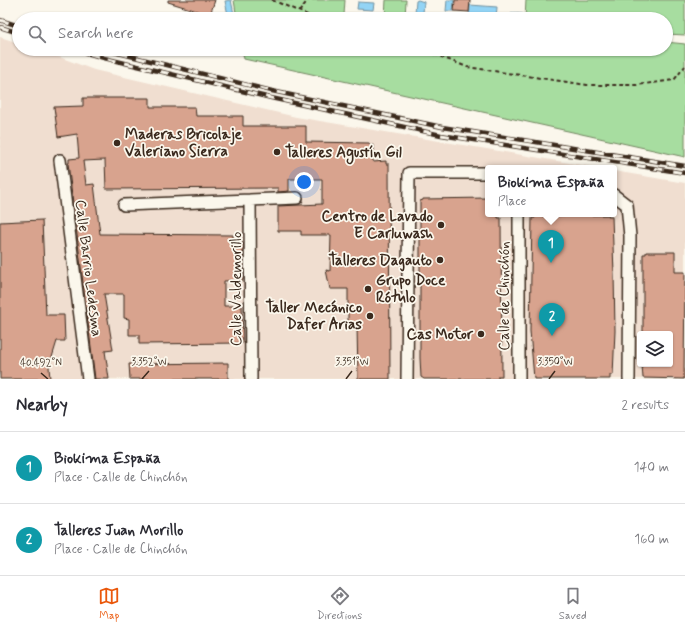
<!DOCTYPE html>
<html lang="en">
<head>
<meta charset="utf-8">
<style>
  :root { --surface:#fff; --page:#f7f7f7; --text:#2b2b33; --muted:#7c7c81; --line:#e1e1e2; --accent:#ea580c }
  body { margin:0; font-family:Mynerve,sans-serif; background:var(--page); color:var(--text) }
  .controls { position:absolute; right:12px; bottom:12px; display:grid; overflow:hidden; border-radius:4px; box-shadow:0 1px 3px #0004 }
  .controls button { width:36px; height:36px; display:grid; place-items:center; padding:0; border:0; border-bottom:1px solid var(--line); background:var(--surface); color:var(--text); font:20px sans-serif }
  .you { position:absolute; left:304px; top:182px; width:14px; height:14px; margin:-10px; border:3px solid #fff; border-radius:50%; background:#1a73e8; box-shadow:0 0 0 6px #1a73e833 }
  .badge { display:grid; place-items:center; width:26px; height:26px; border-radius:50%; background:var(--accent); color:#fff; font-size:13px; font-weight:700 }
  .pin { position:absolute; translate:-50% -33px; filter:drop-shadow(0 1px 2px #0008) }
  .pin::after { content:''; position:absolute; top:21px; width:14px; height:12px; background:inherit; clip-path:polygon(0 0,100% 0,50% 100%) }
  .popup { position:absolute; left:485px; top:165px; width:132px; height:52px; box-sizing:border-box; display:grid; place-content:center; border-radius:4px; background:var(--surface); filter:drop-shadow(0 1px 3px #0005); font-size:13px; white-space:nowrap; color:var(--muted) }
  .popup b { font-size:15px; color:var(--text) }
  .popup::after { content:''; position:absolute; left:50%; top:100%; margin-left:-8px; border:8px solid transparent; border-top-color:var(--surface) }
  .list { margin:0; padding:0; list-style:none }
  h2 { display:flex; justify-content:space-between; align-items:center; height:52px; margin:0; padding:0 16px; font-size:17px }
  h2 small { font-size:13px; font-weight:400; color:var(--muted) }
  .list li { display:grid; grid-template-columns:26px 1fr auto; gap:12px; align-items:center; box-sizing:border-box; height:72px; padding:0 16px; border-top:1px solid var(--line) }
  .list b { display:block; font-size:15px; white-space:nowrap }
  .list p { margin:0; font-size:13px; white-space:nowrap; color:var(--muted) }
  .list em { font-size:13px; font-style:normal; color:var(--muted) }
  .icon { flex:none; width:22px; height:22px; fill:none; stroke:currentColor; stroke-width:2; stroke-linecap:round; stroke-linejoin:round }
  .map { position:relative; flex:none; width:685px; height:379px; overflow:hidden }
  .search { position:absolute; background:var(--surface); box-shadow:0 1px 3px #0004; left:12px; right:12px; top:12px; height:44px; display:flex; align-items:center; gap:10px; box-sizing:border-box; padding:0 14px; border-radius:22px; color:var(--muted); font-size:15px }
  .sheet { height:196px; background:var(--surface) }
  nav { display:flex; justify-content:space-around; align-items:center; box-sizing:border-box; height:56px; border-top:1px solid var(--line); background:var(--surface); font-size:11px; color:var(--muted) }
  nav a { display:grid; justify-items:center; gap:2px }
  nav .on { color:var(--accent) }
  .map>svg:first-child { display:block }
</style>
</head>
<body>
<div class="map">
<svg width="685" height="379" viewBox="0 0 685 379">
  <rect width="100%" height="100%" fill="#fbf7ec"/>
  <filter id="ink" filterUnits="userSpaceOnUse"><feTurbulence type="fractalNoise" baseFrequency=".025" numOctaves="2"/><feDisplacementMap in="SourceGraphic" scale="8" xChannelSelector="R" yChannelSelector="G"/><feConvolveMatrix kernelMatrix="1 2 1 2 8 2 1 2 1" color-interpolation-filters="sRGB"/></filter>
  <g filter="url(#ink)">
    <path fill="#f0ded0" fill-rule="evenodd" d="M0,37l19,6v6h19l56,21 202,47 303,51h-111v46h126v-43l71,12v196h-685zM640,334h30v30h-30z"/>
    <path fill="#a7dda0" stroke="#71845f" d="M234,0h111l-1,15 47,4h-154z
      M386,0h20l-1,18 -20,-1z
      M526,0h159v35l-19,-1v-15h-141z
      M666,42l19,2v113l-441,-98 -2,-10h424z"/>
    <path fill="#93d4f5" stroke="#70909f" d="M231,0l4,19h-13l-1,-3 7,-1 -3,-14z
      M418,0l6,2 -1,11h-8l1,-12z
      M447,0h7l-1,11h-7z
      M358,2l16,1 -1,7 -16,-1z
      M470,5l27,2 -1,12h-27z
      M512,13l11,1 -1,5h-12l-1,-3z"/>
    <path fill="#d8a38e" stroke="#3b2a1e" d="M168,0h47l-5,15 -42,-13z
      M455,0h15l-1,12 -15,-1z
      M83,98h67v9h45l1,9h47v10h63v16l63,1 1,2h3v17l13,-1v3h3l1,215h-32l-1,-53h-9v-37h-18l-4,-19 4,1 1,-36h-30v-4h-23v-25l44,-2v-25h-33v12l-11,1v-4l-172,1 -1,-29 -22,1 3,24 8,-1 6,50 133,1v8h10v37l-19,1v25h18l1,37 -104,1v-9h-10v-16l-5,-1v-24h-20l9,56 -8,1 4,28h-14l-27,-216h1v-4l10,-1 -2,-24 -19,3 -4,-30 29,-1z
      M488,198v16h10v4h3l1,158h-4v3h-74l-3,-2 -1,-19v-157l3,-1v-1z
      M609,215v2h3l2,57 1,57 -2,44h-3v4h-76l-4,-48 2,-113h3v-2z
      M42,220l4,95h18l1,26h-8l-8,26 1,12h-50v-157z
      M646,252h29v20h10l-1,107 -41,-1 -1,-13 28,-1v-30h-27v-80h3z
      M228,363v16h-98l-1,-15z"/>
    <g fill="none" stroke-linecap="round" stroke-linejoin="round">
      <g stroke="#3b2a1e" stroke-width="14">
        <path id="street" d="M60,160l28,219
          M614,195l13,10 3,31 -1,143
          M250,200l47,-2
          M124,205l126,-5 1,179
          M407,379l2,-206h79
          M519,379v-165"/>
      </g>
      <path stroke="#3b2a1e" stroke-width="2" stroke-dasharray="4 3" stroke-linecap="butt" d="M272,0l45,19
        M299,12l9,-12
        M421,49l46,18 120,18h50l37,-5 11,-14"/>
      <use href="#street" stroke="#fbf7ec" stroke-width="11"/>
      <g stroke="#3b2a1e" stroke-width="4.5">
        <path id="rail" d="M0,20l19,6
          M0,27l19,6
          M73,49l31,9 167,40 170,37 244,38
          M102,49l170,42 170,36 243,39"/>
      </g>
      <use href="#rail" stroke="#fbf7ec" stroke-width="3" stroke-dasharray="9" stroke-linecap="butt"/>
    </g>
  </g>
  <path fill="none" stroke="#3b2a1e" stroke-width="1.5" d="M41,373l7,6M142,379l7,-8M346,379l6,-8M549,379l6,-8"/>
  <g fill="#3b2a1e" stroke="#fbf7ec" stroke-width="1.5">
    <circle cx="117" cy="143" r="4"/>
    <circle cx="277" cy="152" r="4"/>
    <circle cx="441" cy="225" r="4"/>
    <circle cx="440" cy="260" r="4"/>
    <circle cx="368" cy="289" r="4"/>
    <circle cx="370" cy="316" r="4"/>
    <circle cx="481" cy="334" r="4"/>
  </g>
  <g text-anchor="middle" stroke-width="3.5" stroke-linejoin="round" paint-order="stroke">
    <g font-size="15" font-weight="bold" fill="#3b2a1e" stroke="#fbf7ec" text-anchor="end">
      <text x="125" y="139" text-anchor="start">Maderas Bricolaje<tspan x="125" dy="17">Valeriano Sierra</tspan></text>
      <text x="285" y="157" text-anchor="start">Talleres Agustín Gil</text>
      <text x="433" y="221">Centro de Lavado<tspan x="433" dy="17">E Carluwash</tspan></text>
      <text x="432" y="265">Talleres Dagauto</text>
      <text x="376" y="285" text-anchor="start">Grupo Doce<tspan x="376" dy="17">Rótulo</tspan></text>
      <text x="362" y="312">Taller Mecánico<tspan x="362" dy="17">Dafer Arias</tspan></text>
      <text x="473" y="339">Cas Motor</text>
    </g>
    <g font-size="15" fill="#3b2a1e" stroke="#fbf7ec">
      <text transform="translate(89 268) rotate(83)" y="5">Calle Barrio Ledesma</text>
      <text transform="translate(236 289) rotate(-90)" y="5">Calle Valdemorillo</text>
      <text transform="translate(504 296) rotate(-90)" y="5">Calle de Chinchón</text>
    </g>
  </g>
  <g font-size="10" text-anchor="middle" fill="#3b2a1e" stroke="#fbf7ec" stroke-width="3.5" stroke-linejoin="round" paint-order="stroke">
    <text x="149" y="365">3.352°W</text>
    <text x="352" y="365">3.351°W</text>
    <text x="555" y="365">3.350°W</text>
    <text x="41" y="366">40.492°N</text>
  </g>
</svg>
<div class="controls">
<button><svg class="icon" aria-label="layers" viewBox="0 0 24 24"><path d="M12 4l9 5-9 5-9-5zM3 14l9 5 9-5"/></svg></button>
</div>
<div class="you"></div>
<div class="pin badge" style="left:551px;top:263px;background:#0f9aa8">1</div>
<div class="popup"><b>Biokima España</b>Place</div>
<div class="pin badge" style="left:552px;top:336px;background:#0f9aa8">2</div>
<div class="search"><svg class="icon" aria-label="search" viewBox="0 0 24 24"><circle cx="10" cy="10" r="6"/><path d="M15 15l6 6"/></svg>Search here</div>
</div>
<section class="sheet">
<h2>Nearby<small>2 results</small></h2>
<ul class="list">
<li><span class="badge" style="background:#0f9aa8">1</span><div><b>Biokima España</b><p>Place · Calle de Chinchón</p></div><em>140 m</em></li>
<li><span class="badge" style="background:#0f9aa8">2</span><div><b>Talleres Juan Morillo</b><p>Place · Calle de Chinchón</p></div><em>160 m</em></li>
</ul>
</section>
<nav>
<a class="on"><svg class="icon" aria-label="map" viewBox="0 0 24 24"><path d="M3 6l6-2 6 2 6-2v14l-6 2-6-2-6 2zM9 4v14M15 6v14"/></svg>Map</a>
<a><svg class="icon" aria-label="directions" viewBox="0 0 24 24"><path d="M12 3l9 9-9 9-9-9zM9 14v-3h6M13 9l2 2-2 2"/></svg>Directions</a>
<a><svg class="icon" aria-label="saved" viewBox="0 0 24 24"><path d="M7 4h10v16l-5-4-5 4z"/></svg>Saved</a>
</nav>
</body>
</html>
